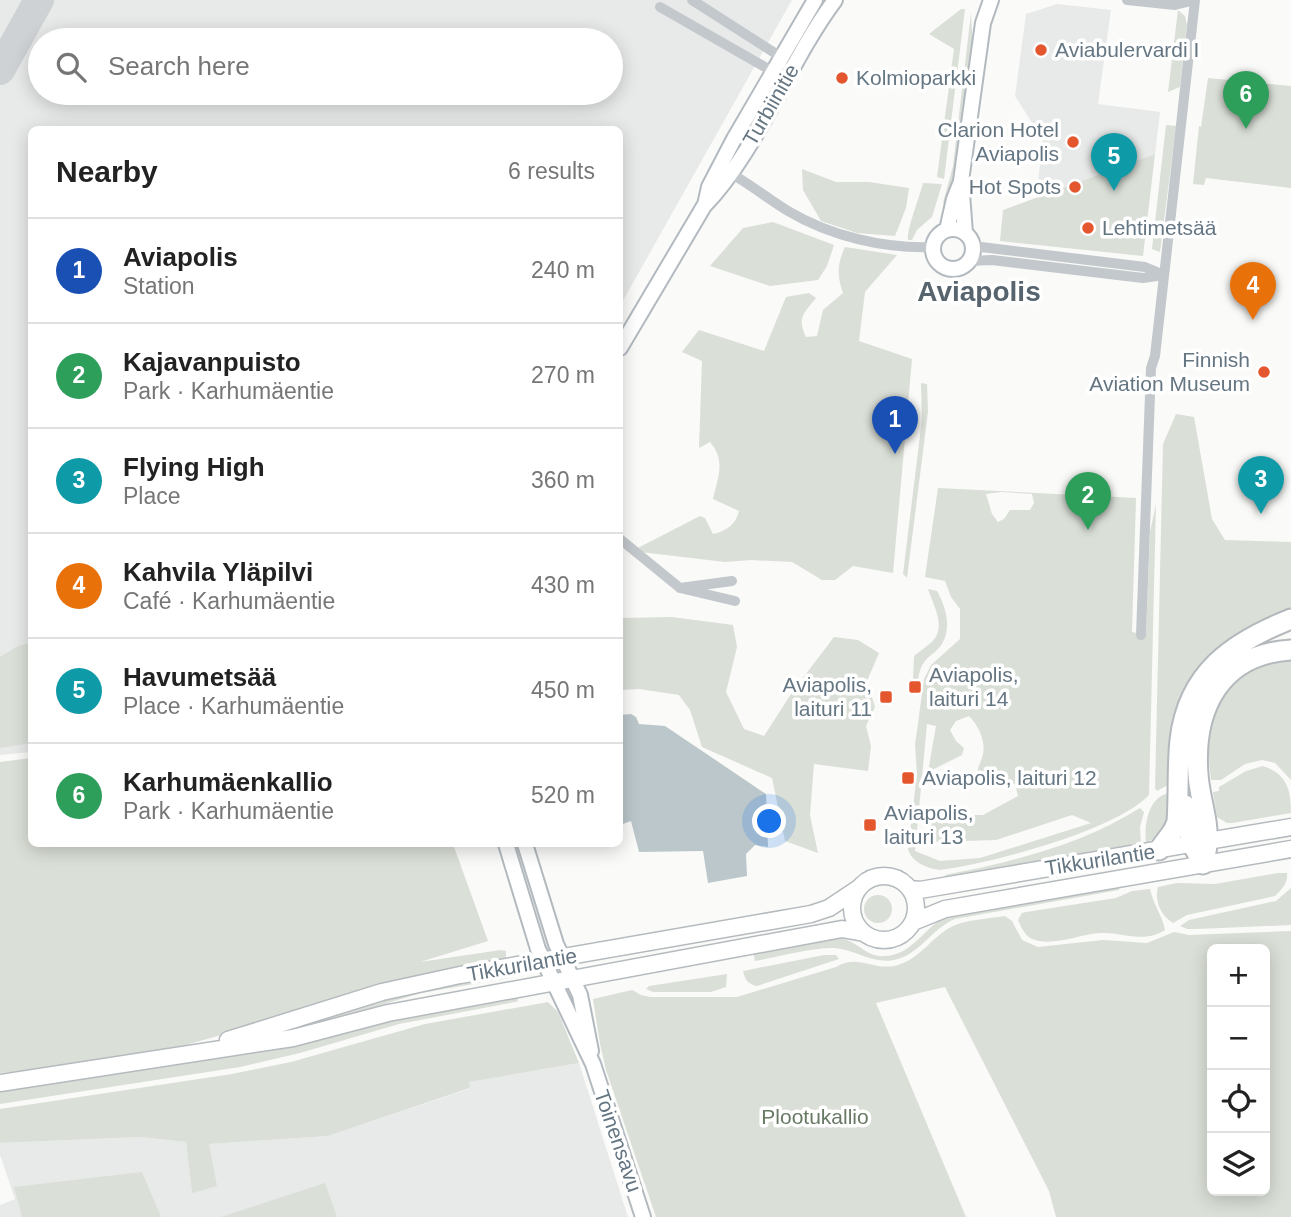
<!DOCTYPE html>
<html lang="en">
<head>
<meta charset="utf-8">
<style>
  :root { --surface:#fff; --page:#f2f2f2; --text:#222; --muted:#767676; --line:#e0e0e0; --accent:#111827 }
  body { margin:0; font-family:Arial,sans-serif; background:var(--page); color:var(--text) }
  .controls { position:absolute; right:21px; bottom:21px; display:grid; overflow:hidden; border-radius:10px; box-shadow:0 4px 18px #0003 }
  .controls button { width:63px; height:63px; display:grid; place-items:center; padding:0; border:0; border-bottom:2px solid var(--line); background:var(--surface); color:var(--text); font:35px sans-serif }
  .you { position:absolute; left:770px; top:822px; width:24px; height:24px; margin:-18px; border:5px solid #fff; border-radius:50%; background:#1a73e8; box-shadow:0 0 0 10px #1a73e833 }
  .badge { display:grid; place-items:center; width:46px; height:46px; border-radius:50%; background:var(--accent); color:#fff; font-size:23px; font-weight:700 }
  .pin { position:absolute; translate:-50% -58px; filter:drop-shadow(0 2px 4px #0008) }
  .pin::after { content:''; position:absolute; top:37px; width:24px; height:21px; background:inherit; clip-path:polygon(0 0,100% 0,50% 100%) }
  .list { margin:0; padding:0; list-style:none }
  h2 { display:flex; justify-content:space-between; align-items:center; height:91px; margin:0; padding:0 28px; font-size:30px }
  h2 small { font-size:23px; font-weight:400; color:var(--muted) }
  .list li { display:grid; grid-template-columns:46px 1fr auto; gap:21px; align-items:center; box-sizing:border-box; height:105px; padding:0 28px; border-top:2px solid var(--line) }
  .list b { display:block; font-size:26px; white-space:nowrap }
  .list p { margin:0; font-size:23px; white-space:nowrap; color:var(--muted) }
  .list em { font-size:23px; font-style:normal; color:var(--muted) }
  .icon { flex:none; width:38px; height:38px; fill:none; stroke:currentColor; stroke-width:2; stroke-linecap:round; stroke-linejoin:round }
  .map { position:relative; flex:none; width:1291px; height:1217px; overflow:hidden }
  .search { position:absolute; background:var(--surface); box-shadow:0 4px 18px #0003; left:28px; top:28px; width:595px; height:77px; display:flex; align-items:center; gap:18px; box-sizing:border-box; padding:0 24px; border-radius:38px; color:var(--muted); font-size:26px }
  .panel { position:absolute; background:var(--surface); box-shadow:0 4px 18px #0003; left:28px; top:126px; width:595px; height:721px; border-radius:10px }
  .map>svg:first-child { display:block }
</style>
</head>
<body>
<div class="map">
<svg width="1291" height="1217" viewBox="0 0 1291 1217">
  <rect width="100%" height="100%" fill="#fafaf8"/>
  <path fill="#e8e9e9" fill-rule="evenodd" d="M0,0h792l-172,306v-176h-588l-1,622 -31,3zM40,40h571v53h-571z
    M1057,4l54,6 -13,94 62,8 -5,42 -119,44 7,-58 -28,-44 11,-82z
    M579,1063l49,154h-628v-12l15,-6 -15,-44v-12l140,-6 46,5 6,50 16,-48 120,-8 141,-47 -1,-7z"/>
  <path fill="#dadfd7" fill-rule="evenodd" d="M961,9h4l-21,170 -7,-2 17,-128 -25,-15z
    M1178,10l7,6 2,9 -7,62 -12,5z
    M971,13l2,37 -14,113 -11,43 -5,-3 10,-37z
    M1208,78l83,8v102l-85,-10 -2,7 -11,-1 6,-58 2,1z
    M1166,125l10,1 -16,126 -8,-3z
    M1155,154l-12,102 -143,-15 3,-31z
    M802,169l34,13h33l40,6 -3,20 -11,28 -38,-3 -36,-12 -18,-31z
    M923,183l19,1 -10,33 -15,13 -5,10h-4c-2,-9 12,-44 15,-57z
    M773,222l61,23 -7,21 -9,14 -48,6 -60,-20 33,-38z
    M845,247l52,8 -32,37 -6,49 53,18 -19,214 -40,-7 -18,14h-13l-30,-18 -41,-2 -26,2 -93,-11 68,-35 5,2 8,16c14,-3 23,-10 26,-23l-26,-12c5,-22 13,-38 -3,-57l-11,6 3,-87 -20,-9 17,-22 65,21 22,-54 23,-4 7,5c-13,16 -19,20 -10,39l11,-1 6,-26 20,-17c-6,-17 -6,-29 2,-46z
    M921,383l6,1 1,28 -21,166 -4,-4 19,-155z
    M1176,414l18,3 18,102 13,21 66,2v72l-34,13 -82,91 -7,30v37l-11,6 -2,-3 8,-344z
    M938,488l198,10 -4,134 14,3 4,-103 6,-28 -7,291c-34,36 -160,69 -210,75 -12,-2 -28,-8 -31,-21l9,-75 -2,-29 9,-66 7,-14 29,-26v-30l-9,-12 -6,-16 -20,-4zM1001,492l31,2 2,9 -4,7h-20l-6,9 -6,3 -6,-8 -6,-20zM969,716c9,9 17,25 14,38 -2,9 -6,13 -6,23l38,7 3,12 -35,19h-12l-30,-8c-14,8 -10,21 -10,35l65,-2 76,-25 19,8 -111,35 -40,3 -25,-10 12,-127 9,2 -8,46 34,-17 2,-7 -8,-7 -6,-11 6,-9z
    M928,589l9,2c8,14 14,33 7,49 -8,18 -23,13 -26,41l-5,-1 1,-24c6,-5 12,-9 18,-14 15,-16 1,-37 -4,-53z
    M672,617l61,8 4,22 -11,45 18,37 20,7 29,-45 41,-54 24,3 21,13 -12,28 8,26 -9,19 5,20 -3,25 -54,-7 -4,51 8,38 -33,-12 -13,-63 -70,-31 -12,-37 -11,-15 -40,-6 -19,1v-72z
    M31,643v100l-31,5v-91l18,-11z
    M1291,657v123l-16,-17 -13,-3 -17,4 -24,16h-10l-5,-49 10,-34 29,-29z
    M31,758l1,86h421l35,97 -68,21 81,-12 5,1v10l-149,30 -89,31 -93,26 -103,18 -72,7v-311z
    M1263,766c24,8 28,24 28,47l-59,10h-5l-10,-6 -4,-25 6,-1v-4l27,-16z
    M1170,793c0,22 -1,40 -24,50 -2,-18 2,-47 24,-50z
    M1140,808l4,4 -4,15 1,18 -195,35 -1,-5c67,-13 136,-30 195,-67z
    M1278,873h9c1,10 -5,16 -12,23l-88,19 -14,8c-12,-7 -19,-22 -15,-36l19,-4 38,1z
    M1120,885l-1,5 -164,29c-22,9 -34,33 -57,40 -23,7 -41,-9 -63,-11 -21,-1 -58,9 -80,13l-2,-9c17,-3 74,-17 87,-14 22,4 27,25 56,16 21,-7 31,-29 53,-39z
    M1291,888v37l-94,4h-10l-7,-3 9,-6 87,-19z
    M1150,889c3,15 13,28 15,41 -22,14 -41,2 -64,3 -21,1 -46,13 -66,7 -10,-3 -13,-11 -17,-20l4,-7 4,-1 90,-14 16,-7z
    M864 909a14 14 0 1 1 28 0a14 14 0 1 1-28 0Z
    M1005,916l7,5 10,19 16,7 65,-7 44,3 27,-11 15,3 102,-4v286h-235l-7,-26 -104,-204 -69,16 90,214h-310l-50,-147 -6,-26 -7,-45 39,-9 9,5 9,2h87l99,-30c22,-14 38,5 62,-2 23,-7 34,-28 53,-38 16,-8 37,-8 54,-11zM1265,949v242h-53v-242z
    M824,955h12l3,4 -82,27c-9,-2 -12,-6 -14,-15z
    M513,973l1,4 -93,16 -135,40 -1,-5 118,-34z
    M727,974l-1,13 -15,5h-58l-7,-3 3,-3z
    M517,994l1,7 -3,1 -116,22 -99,29 -60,14 -240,37v-14l278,-41 116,-32z
    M548,1002l10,10 21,51 -110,19 1,6 -142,48 -119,8 8,42 -25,7 -6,-51 -46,-5 -140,6v-34l232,-35 59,-12 134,-38z
    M142,1172l19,45h-139l-8,-30z
    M325,1183l12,34h-116z"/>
  <path fill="#bbc7cb" d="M631,714l5,3 3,7 26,2 101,68 2,53 -13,-2 -9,9 1,22 -39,7 -5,-32 -64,1 -8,-31 -11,4v-110z"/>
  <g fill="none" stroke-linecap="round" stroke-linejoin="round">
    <path stroke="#ced2d4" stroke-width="30" d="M0,70l39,-70"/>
    <g stroke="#b3babf" stroke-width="18">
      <path id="secondary" d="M705,205l4,-18 25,-48 81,-139
        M933 249a20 20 0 1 1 40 0a20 20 0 1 1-40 0Z
        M947,230l7,-31 6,-15
        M965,233l-4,-52 22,-158 8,-23
        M620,348l84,-142c54,-56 84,-143 131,-206
        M506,844l32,105 55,115 50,153
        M525,844l31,100 24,51 11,56"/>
    </g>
    <g stroke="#b5babe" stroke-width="19">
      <path id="primary" d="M852 908a32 32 0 1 1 64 0a32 32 0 1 1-64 0Z
        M910,889l10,1 371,-63
        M913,922l32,-13 346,-60
        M228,1040l154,-48 78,-17 351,-61 18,-6 30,-20
        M0,1083l293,-45 95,-25 454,-84 22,4"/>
    </g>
    <g stroke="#b4b9bd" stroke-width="23">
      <path id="highway" d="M1185,805l7,39 11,20
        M1159,850l14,-19 4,-9c2,-27 0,-55 3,-82 8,-68 53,-98 111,-121
        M1203,864c2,-7 4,-14 4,-21 2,-23 -8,-47 -9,-69 -5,-66 23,-120 93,-124"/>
    </g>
    <path stroke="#c3c8cc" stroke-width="10" d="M692,0l89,57 4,6
      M1127,0l48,5 20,-5
      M660,7l112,64h9
      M724,170c23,11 42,28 64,41 42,25 96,38 146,36
      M973,246l172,21 19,8
      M969,261l23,-1 151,18 21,-3
      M620,539l60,49
      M732,581l-52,7 55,13
      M1141,635l10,-267 4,-12 40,-356"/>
    <use href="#secondary" stroke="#fff" stroke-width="14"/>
    <use href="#primary" stroke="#fff" stroke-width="16"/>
    <use href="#highway" stroke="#fff" stroke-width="19"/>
  </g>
  <g fill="#e4572e" stroke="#fff" stroke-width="2.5">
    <circle cx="1041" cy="50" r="7"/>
    <circle cx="842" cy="78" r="7"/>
    <circle cx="1073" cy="142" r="7"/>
    <circle cx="1075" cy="187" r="7"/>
    <circle cx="1088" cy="228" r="7"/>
    <circle cx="1264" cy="372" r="7"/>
    <rect x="908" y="680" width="14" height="14" rx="3.5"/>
    <rect x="879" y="690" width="14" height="14" rx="3.5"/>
    <rect x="901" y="771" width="14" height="14" rx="3.5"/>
    <rect x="863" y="818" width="14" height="14" rx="3.5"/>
  </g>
  <g text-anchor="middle" stroke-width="7" stroke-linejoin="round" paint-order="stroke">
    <g font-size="21" fill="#657683" stroke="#fff" text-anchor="start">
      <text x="1055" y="57">Aviabulervardi I</text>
      <text x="856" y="85">Kolmioparkki</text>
      <text x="1059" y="137" text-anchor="end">Clarion Hotel<tspan x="1059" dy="24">Aviapolis</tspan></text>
      <text x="1061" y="194" text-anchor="end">Hot Spots</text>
      <text x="1102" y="235">Lehtimetsää</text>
      <text x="1250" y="367" text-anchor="end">Finnish<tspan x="1250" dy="24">Aviation Museum</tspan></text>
      <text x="929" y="682">Aviapolis,<tspan x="929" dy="24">laituri 14</tspan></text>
      <text x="872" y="692" text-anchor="end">Aviapolis,<tspan x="872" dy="24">laituri 11</tspan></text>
      <text x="922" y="785">Aviapolis, laituri 12</text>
      <text x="884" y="820">Aviapolis,<tspan x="884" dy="24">laituri 13</tspan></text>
    </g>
    <g font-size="21" fill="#657683" stroke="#fff">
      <text transform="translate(771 105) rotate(-60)" y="7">Turbiinitie</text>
      <text transform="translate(1100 860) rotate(-9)" y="7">Tikkurilantie</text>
      <text transform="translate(522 965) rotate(-10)" y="7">Tikkurilantie</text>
      <text transform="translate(618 1141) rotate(71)" y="7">Toinensavu</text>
    </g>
    <g font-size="21" fill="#687a64" stroke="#fff">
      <text x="815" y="1124">Plootukallio</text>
    </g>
    <g font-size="28" font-weight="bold" fill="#57646e" stroke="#fff">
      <text x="979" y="301">Aviapolis</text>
    </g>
  </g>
</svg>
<div class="controls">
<button>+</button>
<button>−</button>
<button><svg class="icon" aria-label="locate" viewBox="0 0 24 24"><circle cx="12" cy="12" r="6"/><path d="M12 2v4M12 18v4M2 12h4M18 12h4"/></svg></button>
<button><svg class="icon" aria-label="layers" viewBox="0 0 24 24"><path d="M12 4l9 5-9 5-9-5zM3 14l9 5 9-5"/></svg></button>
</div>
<div class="you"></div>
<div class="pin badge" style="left:895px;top:454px;background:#1a4fb4">1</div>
<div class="pin badge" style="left:1088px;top:530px;background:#2e9e5b">2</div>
<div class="pin badge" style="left:1261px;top:514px;background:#0f9aa8">3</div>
<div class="pin badge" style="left:1253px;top:320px;background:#e8710a">4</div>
<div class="pin badge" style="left:1114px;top:191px;background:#0f9aa8">5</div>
<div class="pin badge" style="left:1246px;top:129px;background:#2e9e5b">6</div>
<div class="search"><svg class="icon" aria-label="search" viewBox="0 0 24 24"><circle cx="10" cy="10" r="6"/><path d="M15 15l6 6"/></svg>Search here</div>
<section class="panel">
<h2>Nearby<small>6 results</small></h2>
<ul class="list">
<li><span class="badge" style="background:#1a4fb4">1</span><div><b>Aviapolis</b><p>Station</p></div><em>240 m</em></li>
<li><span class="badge" style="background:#2e9e5b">2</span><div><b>Kajavanpuisto</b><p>Park · Karhumäentie</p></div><em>270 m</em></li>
<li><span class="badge" style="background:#0f9aa8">3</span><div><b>Flying High</b><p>Place</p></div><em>360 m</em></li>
<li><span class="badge" style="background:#e8710a">4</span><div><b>Kahvila Yläpilvi</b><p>Café · Karhumäentie</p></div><em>430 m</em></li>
<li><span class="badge" style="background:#0f9aa8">5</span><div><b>Havumetsää</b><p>Place · Karhumäentie</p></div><em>450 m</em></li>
<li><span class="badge" style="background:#2e9e5b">6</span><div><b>Karhumäenkallio</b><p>Park · Karhumäentie</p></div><em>520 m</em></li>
</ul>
</section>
</div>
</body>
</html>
